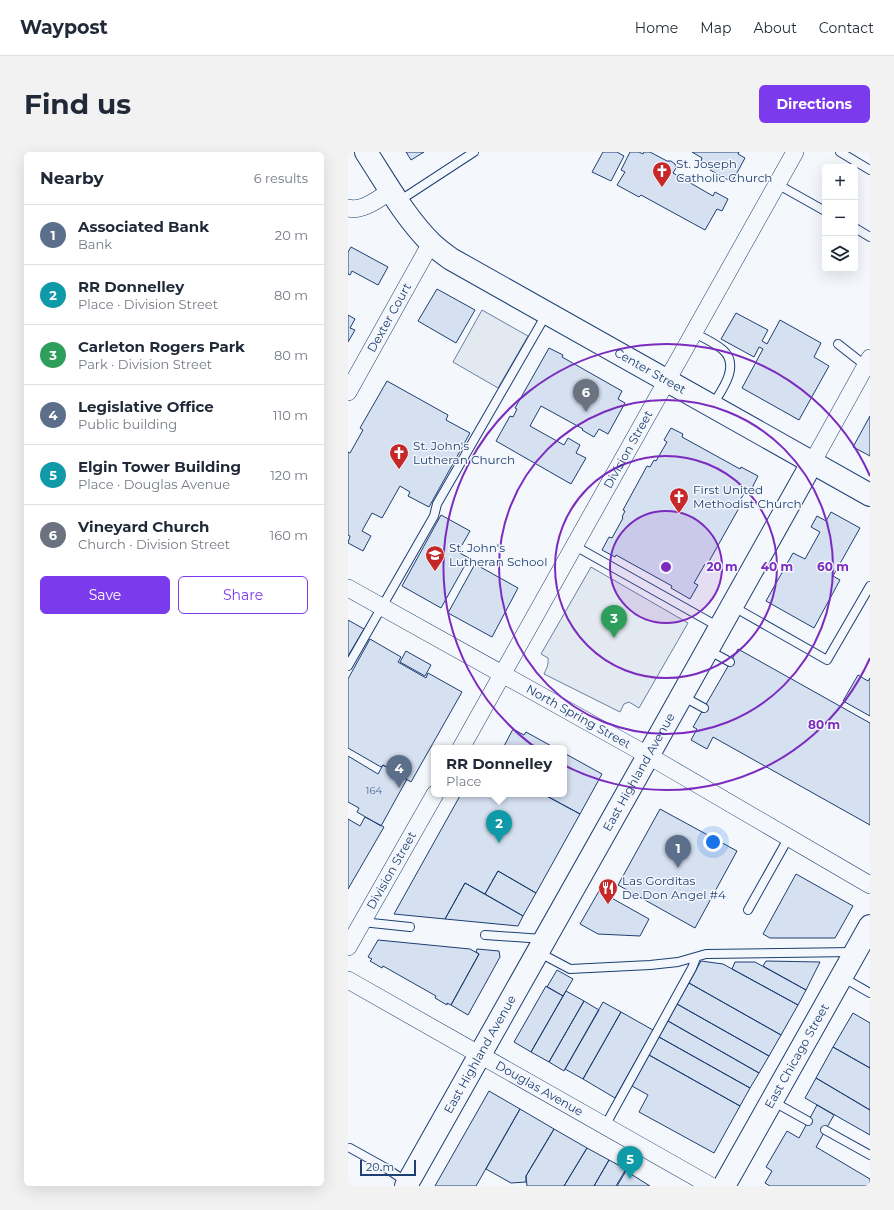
<!DOCTYPE html>
<html lang="en">
<head>
<meta charset="utf-8">
<style>
  :root { --surface:#fff; --page:#f2f2f3; --text:#1f2937; --muted:#747a83; --line:#e0e1e3; --accent:#7c3aed }
  body { margin:0; font-family:Montserrat,sans-serif; background:var(--page); color:var(--text) }
  .controls { position:absolute; right:12px; top:12px; display:grid; overflow:hidden; border-radius:6px; box-shadow:0 4px 16px #0002 }
  .controls button { width:36px; height:36px; display:grid; place-items:center; padding:0; border:0; border-bottom:1px solid var(--line); background:var(--surface); color:var(--text); font:20px sans-serif }
  .scale { position:absolute; left:12px; bottom:10px; width:56px; box-sizing:border-box; padding-left:4px; border:2px solid #1d3f73; border-top:0; font-size:11px; line-height:14px; white-space:nowrap; color:#1d3f73; -webkit-text-stroke:3px #f4f7fb; paint-order:stroke }
  .you { position:absolute; left:365px; top:690px; width:14px; height:14px; margin:-10px; border:3px solid #fff; border-radius:50%; background:#1a73e8; box-shadow:0 0 0 6px #1a73e833 }
  .badge { display:grid; place-items:center; width:26px; height:26px; border-radius:50%; background:var(--accent); color:#fff; font-size:13px; font-weight:700 }
  .pin { position:absolute; translate:-50% -33px; filter:drop-shadow(0 1px 2px #0008) }
  .pin::after { content:''; position:absolute; top:21px; width:14px; height:12px; background:inherit; clip-path:polygon(0 0,100% 0,50% 100%) }
  .popup { position:absolute; left:83px; top:593px; width:136px; height:52px; box-sizing:border-box; display:grid; place-content:center; border-radius:6px; background:var(--surface); filter:drop-shadow(0 1px 3px #0005); font-size:13px; white-space:nowrap; color:var(--muted) }
  .popup b { font-size:15px; color:var(--text) }
  .popup::after { content:''; position:absolute; left:50%; top:100%; margin-left:-8px; border:8px solid transparent; border-top-color:var(--surface) }
  .list { margin:0; padding:0; list-style:none }
  h2 { display:flex; justify-content:space-between; align-items:center; height:52px; margin:0; padding:0 16px; font-size:17px }
  h2 small { font-size:13px; font-weight:400; color:var(--muted) }
  .list li { display:grid; grid-template-columns:26px 1fr auto; gap:12px; align-items:center; box-sizing:border-box; height:60px; padding:0 16px; border-top:1px solid var(--line) }
  .list b { display:block; font-size:15px; white-space:nowrap }
  .list p { margin:0; font-size:13px; white-space:nowrap; color:var(--muted) }
  .list em { font-size:13px; font-style:normal; color:var(--muted) }
  .actions { display:flex; gap:8px; padding:12px 16px }
  .actions a { flex:1; padding:9px 0; border:1px solid var(--accent); border-radius:6px; text-align:center; font-size:14px; color:var(--accent) }
  .actions .main { background:var(--accent); color:#fff }
  .icon { flex:none; width:22px; height:22px; fill:none; stroke:currentColor; stroke-width:2; stroke-linecap:round; stroke-linejoin:round }
  .map { position:relative; flex:none; width:522px; height:1034px; overflow:hidden; border-radius:6px }
  header { display:flex; align-items:center; gap:24px; box-sizing:border-box; height:56px; padding:0 20px; background:var(--surface); border-bottom:1px solid var(--line) }
  header strong { font-size:19px }
  nav { display:flex; gap:22px; margin-inline-start:auto; font-size:14px }
  .intro { display:flex; align-items:center; justify-content:space-between; box-sizing:border-box; height:96px; padding:0 24px }
  h1 { margin:0; font-size:28px }
  .button { padding:10px 18px; border-radius:6px; background:var(--accent); color:#fff; font-size:14px; font-weight:700 }
  main { display:flex; gap:24px; padding:0 24px }
  aside { flex:1; background:var(--surface); border-radius:6px; box-shadow:0 4px 16px #0002 }
  .map>svg:first-child { display:block }
</style>
</head>
<body>
<header>
<strong>Waypost</strong>
<nav><a>Home</a><a>Map</a><a>About</a><a>Contact</a></nav>
</header>
<div class="intro"><h1>Find us</h1><a class="button">Directions</a></div>
<main>
<aside>
<h2>Nearby<small>6 results</small></h2>
<ul class="list">
<li><span class="badge" style="background:#5c6f8a">1</span><div><b>Associated Bank</b><p>Bank</p></div><em>20 m</em></li>
<li><span class="badge" style="background:#0f9aa8">2</span><div><b>RR Donnelley</b><p>Place · Division Street</p></div><em>80 m</em></li>
<li><span class="badge" style="background:#2e9e5b">3</span><div><b>Carleton Rogers Park</b><p>Park · Division Street</p></div><em>80 m</em></li>
<li><span class="badge" style="background:#5c6f8a">4</span><div><b>Legislative Office</b><p>Public building</p></div><em>110 m</em></li>
<li><span class="badge" style="background:#0f9aa8">5</span><div><b>Elgin Tower Building</b><p>Place · Douglas Avenue</p></div><em>120 m</em></li>
<li><span class="badge" style="background:#6b7280">6</span><div><b>Vineyard Church</b><p>Church · Division Street</p></div><em>160 m</em></li>
</ul>
<div class="actions"><a class="main">Save</a><a>Share</a></div>
</aside>
<div class="map">
<svg width="522" height="1034" viewBox="0 0 522 1034">
  <rect width="100%" height="100%" fill="#f4f7fb"/>
  <path fill="#e3e9f0" stroke="#687fa3" d="M134,158l46,26 -30,52 -45,-26z
    M243,415l97,56 -49,85 -10,-6 -5,2 -4,8 -76,-38c2,-5 5,-9 4,-16l-7,-4z"/>
  <path fill="#d5e0f0" stroke="#1d3f73" d="M58,0h18l-13,8z
    M255,0h14l7,4 -13,25 -19,-9z
    M282,0h9l4,2 1,-2h6l17,9h4l4,3 1,4 -3,5 40,23 2,-4 13,7 -6,12 -5,-2 -12,21 -64,-35 -2,2 -22,-12 8,-13 -4,-2z
    M344,0h47l-1,2 7,4 -13,24 -22,-12 2,-3 -11,-6 1,-3z
    M3,95l37,20 -10,18 -26,-14 -2,4 -2,-1v-22z
    M89,137l38,21 -19,33 -38,-22z
    M388,161l32,17 -6,11 5,3 13,-24 41,23 -7,14 15,9 -30,54 -57,-32 21,-39 -4,-2 -5,10 -33,-18z
    M0,163l7,4 -5,9 5,2 -7,12z
    M201,196l14,7 -1,2 60,34 -4,8 7,4 -17,31 -9,-5 -5,8 -12,-7 1,-1 -42,-23 -11,20 34,19 4,-7 12,7 -4,8 10,5 -15,26 -75,-43 14,-25 3,1 4,-8 -2,-1z
    M39,229l61,34 -2,5 24,13 -41,74 -21,-11 2,-4 -10,-6 -18,32 -10,-5 -10,18 9,5 -8,15 -15,-8 2,-7 -2,-1v-83l2,1 13,-23 -3,-2z
    M522,264v40l-17,-9z
    M323,276l12,6 -1,3 58,32 1,-2 17,9 -7,14 -4,-2 -10,18 2,2 -32,57 -2,-1 -11,19 4,2 -8,14 -19,-11 1,-2 -47,-26 -9,-5 -1,2 -13,-7 7,-13 3,1 11,-20 -1,-1 3,-6 -2,-1 24,-44 3,1 4,-7 2,1 11,-19 -3,-2z
    M483,360l29,16 -27,48 7,4 -26,48 -48,-27 27,-48 12,6 15,-27 -9,-5 6,-11 9,5z
    M93,363l29,16 -12,21 11,6 -28,50 -39,-22z
    M127,412l43,24 -26,49 -44,-24z
    M0,468l16,9 -16,27z
    M22,487l31,18 -3,5 28,16 2,-5 34,19 -51,90 -28,-17 -2,2 -33,-19v-69z
    M390,497l132,74v102l-157,-88 -6,12 -16,-9 6,-11 -4,-2z
    M58,499l25,14 -6,11 -25,-14z
    M510,523l10,6 2,-3v38l-27,-15z
    M165,577l11,6 2,-3 29,16h-52z
    M216,601l38,21 -22,40 -37,-20h21z
    M0,604l30,18 5,-9 24,14 -26,47 -24,-14 2,-4 -11,-6z
    M113,642h82l37,20 -44,79 -38,-22 -13,23 -20,-11 -20,36 -51,-5z
    M312,657l77,42 -42,77 -77,-43z
    M17,665l19,10 -36,62v-70l12,7z
    M150,719l38,22 -13,23 -38,-22z
    M448,722l57,32 -18,32h-65l-7,-4z
    M117,731l58,33 -5,10 -73,-7z
    M251,739l50,28 -9,17 -42,-2 -18,-10z
    M30,788l92,9 9,5 -28,51 -4,-2v2l-12,-7 1,-2 -53,-30 -1,2 -12,-7 2,-2 -4,-2z
    M129,797l22,2 1,6 -32,58 -17,-10 28,-51 -3,-2z
    M353,809l22,3 75,41 -17,30 -92,-52z
    M418,809l54,1 -14,28 -43,-24z
    M387,810h20l51,28 -8,15 -66,-36z
    M209,818l16,9 -10,17 -16,-9z
    M341,831l92,52 -12,21 -92,-52z
    M198,834l17,10 -32,56 -17,-10z
    M218,839l18,10 -35,61 -18,-10z
    M236,849l15,9 -35,61 -15,-9z
    M255,850l18,10 -38,67 -18,-10z
    M329,852l92,52 -10,17 -91,-52z
    M273,860l32,18 -38,68 -32,-19z
    M505,861l17,10v45l-37,-21z
    M320,869l91,52 -9,15 -91,-51z
    M311,885l91,51 -10,18 -91,-51z
    M485,895l37,21v42l-54,-32z
    M301,903l91,51 -26,47 -75,-41 9,-17 -16,-9z
    M468,926l54,32v25l-65,-37z
    M141,939l31,18 -44,77h-41z
    M469,953l17,10 -18,32 54,32v7h-100l-5,-3 7,-12 -6,-4 21,-36 12,7z
    M172,957l34,20 -28,47v6l-15,1 -25,-14z
    M206,977l33,19 -23,38h-37l-1,-10z
    M239,996l22,12 -15,26h-30z
    M261,1008l17,9 -10,17h-22z
    M278,1019l24,15h-33z"/>
  <g fill="none" stroke-linecap="round" stroke-linejoin="round">
    <g stroke="#1d3f73" stroke-width="10">
      <path id="lane" d="M492,0l30,18
        M429,32l48,27
        M51,49l75,-49
        M507,76l15,9
        M346,181c10,5 21,10 29,17 18,16 -2,41 -11,56
        M490,192l28,22
        M227,394l144,81
        M384,454l95,54 43,-74
        M360,498l22,12
        M0,514l86,-150 3,-12 110,-191
        M334,544l22,12
        M400,758l41,-73
        M14,770l48,5
        M137,783l58,4
        M190,800l32,17 80,-4 28,-3 28,-8 147,-2
        M494,825l28,16
        M424,949l36,20
        M257,974l87,-158 4,-10
        M477,978l45,25
        M2,996l36,20 22,15"/>
    </g>
    <g stroke="#1d3f73" stroke-width="18">
      <g id="street">
        <path d="M0,56c15,4 31,-10 43,-17"/>
        <path id="s1" d="M0,240l83,-149"/>
        <path d="M464,311l58,-105"/>
        <path id="s2" d="M0,436l301,168 221,129"/>
        <path id="s3" d="M113,596l334,-596"/>
        <path id="s4" d="M0,795l87,-153"/>
        <path id="s5" d="M0,828l363,206"/>
      </g>
    </g>
    <g stroke="#1d3f73" stroke-width="24">
      <g id="secondary">
        <path id="s6" d="M58,1034l228,-405 178,-318"/>
        <path id="s7" d="M376,1034l146,-260"/>
      </g>
    </g>
    <g stroke="#1d3f73" stroke-width="24">
      <g id="primary">
        <path id="s8" d="M18,0c20,31 39,65 65,91 6,6 13,11 20,16l419,236"/>
      </g>
    </g>
    <use href="#lane" stroke="#f4f7fb" stroke-width="8"/>
    <use href="#street" stroke="#f4f7fb" stroke-width="17"/>
    <use href="#secondary" stroke="#f4f7fb" stroke-width="22"/>
    <use href="#primary" stroke="#f4f7fb" stroke-width="22"/>
  </g>
  <circle cx="318" cy="415" r="56" fill="#7b2cbf" fill-opacity=".12"/>
  <g fill="none" stroke="#7b2cbf" stroke-width="2">
    <circle cx="318" cy="415" r="56"/>
    <circle cx="318" cy="415" r="111"/>
    <circle cx="318" cy="415" r="167"/>
    <path d="M522 506A223 223 0 1 1 522 324"/>
  </g>
  <defs>
    <g id="church-pin" transform="scale(1)"><path d="M0 17L-7.5 6A9.5 9.5 0 1 1 7.5 6Z" fill="#c62828" stroke="#f4f7fb"/><path d="M-1.2-6h2.4v3.5h3.3v2.4h-3.3V6h-2.4V-.1h-3.3v-2.4h3.3Z" fill="#fff"/></g>
    <g id="school-pin" transform="scale(1)"><path d="M0 17L-7.5 6A9.5 9.5 0 1 1 7.5 6Z" fill="#c62828" stroke="#f4f7fb"/><path d="M0-5L7-2L0 1L-7-2ZM-4 1L0 2.5L4 1V4Q0 6-4 4Z" fill="#fff"/></g>
    <g id="restaurant-pin" transform="scale(1)"><path d="M0 17L-7.5 6A9.5 9.5 0 1 1 7.5 6Z" fill="#c62828" stroke="#f4f7fb"/><path d="M-5-6h1v4h1v-4h1v4h1v-4h1v5L-1.5 .5V6h-2V.5L-5-1ZM5-6V6H3V1.5H1.5Q1.5-4 5-6Z" fill="#fff"/></g>
  </defs>
  <g fill-rule="evenodd">
    <use href="#church-pin" x="314" y="19"/>
    <use href="#church-pin" x="51" y="301"/>
    <use href="#church-pin" x="331" y="345"/>
    <use href="#school-pin" x="87" y="403"/>
    <use href="#restaurant-pin" x="260" y="736"/>
  </g>
  <g text-anchor="middle" stroke-width="3" stroke-linejoin="round" paint-order="stroke">
    <g font-size="10" fill="#4b6792">
      <text x="26" y="642">164</text>
    </g>
    <g font-size="12" fill="#1d3f73" stroke="#f4f7fb" text-anchor="start">
      <text x="328" y="16">St. Joseph<tspan x="328" dy="14">Catholic Church</tspan></text>
      <text x="65" y="298">St. John's<tspan x="65" dy="14">Lutheran Church</tspan></text>
      <text x="345" y="342">First United<tspan x="345" dy="14">Methodist Church</tspan></text>
      <text x="101" y="400">St. John's<tspan x="101" dy="14">Lutheran School</tspan></text>
      <text x="274" y="733">Las Gorditas<tspan x="274" dy="14">De Don Angel #4</tspan></text>
    </g>
    <g font-size="12" fill="#1d3f73" stroke="#f4f7fb">
      <text dy="4" stroke="none"><textPath href="#s1" startOffset="85">Dexter Court</textPath></text>
      <text dy="4" stroke="none"><textPath href="#s8" startOffset="366">Center Street</textPath></text>
      <text dy="4" stroke="none"><textPath href="#s3" startOffset="342">Division Street</textPath></text>
      <text dy="4" stroke="none"><textPath href="#s2" startOffset="264">North Spring Street</textPath></text>
      <text dy="4" stroke="none"><textPath href="#s6" startOffset="475">East Highland Avenue</textPath></text>
      <text dy="4" stroke="none"><textPath href="#s4" startOffset="88">Division Street</textPath></text>
      <text dy="4" stroke="none"><textPath href="#s6" startOffset="151">East Highland Avenue</textPath></text>
      <text dy="4" stroke="none"><textPath href="#s7" startOffset="149">East Chicago Street</textPath></text>
      <text dy="4" stroke="none"><textPath href="#s5" startOffset="220">Douglas Avenue</textPath></text>
    </g>
  </g>
  <circle cx="318" cy="415" r="6" fill="#7b2cbf" stroke="#f4f7fb" stroke-width="2"/>
  <g font-size="12" text-anchor="middle" font-weight="bold" fill="#7b2cbf" stroke="#f4f7fb" stroke-width="3" stroke-linejoin="round" paint-order="stroke">
    <text x="374" y="419">20 m</text>
    <text x="429" y="419">40 m</text>
    <text x="485" y="419">60 m</text>
    <text x="476" y="577">80 m</text>
  </g>
</svg>
<div class="controls">
<button>+</button>
<button>−</button>
<button><svg class="icon" aria-label="layers" viewBox="0 0 24 24"><path d="M12 4l9 5-9 5-9-5zM3 14l9 5 9-5"/></svg></button>
</div>
<div class="scale">20 m</div>
<div class="you"></div>
<div class="pin badge" style="left:330px;top:716px;background:#5c6f8a">1</div>
<div class="pin badge" style="left:151px;top:691px;background:#0f9aa8">2</div>
<div class="popup"><b>RR Donnelley</b>Place</div>
<div class="pin badge" style="left:266px;top:486px;background:#2e9e5b">3</div>
<div class="pin badge" style="left:51px;top:636px;background:#5c6f8a">4</div>
<div class="pin badge" style="left:282px;top:1027px;background:#0f9aa8">5</div>
<div class="pin badge" style="left:238px;top:260px;background:#6b7280">6</div>
</div>
</main>
</body>
</html>
